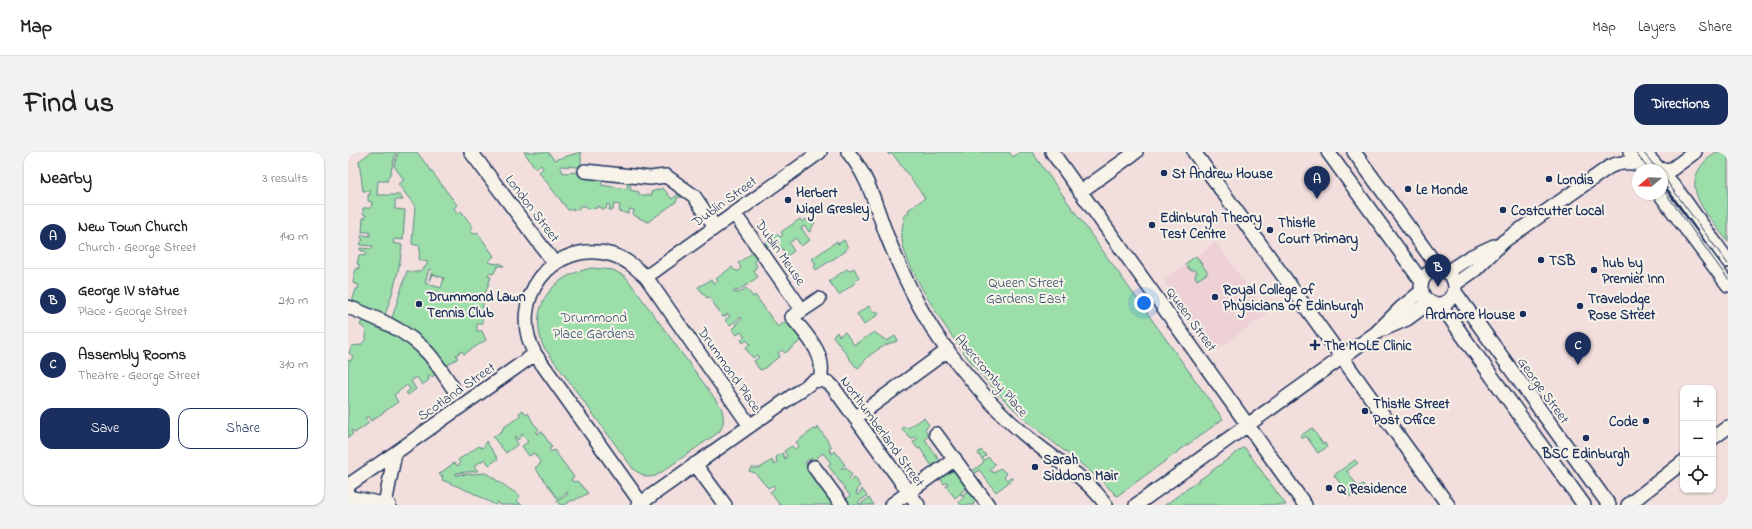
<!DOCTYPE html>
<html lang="en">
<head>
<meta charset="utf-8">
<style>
  :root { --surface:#fff; --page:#f2f2f2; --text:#202124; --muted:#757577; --line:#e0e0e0; --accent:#1b2f5e }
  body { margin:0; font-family:"Indie Flower",sans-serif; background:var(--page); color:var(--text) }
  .controls { position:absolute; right:12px; bottom:12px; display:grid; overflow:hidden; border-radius:8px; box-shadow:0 1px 3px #0004 }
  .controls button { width:36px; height:36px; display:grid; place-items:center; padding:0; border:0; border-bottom:1px solid var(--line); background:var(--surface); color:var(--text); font:20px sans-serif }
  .compass { position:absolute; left:1284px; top:12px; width:36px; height:36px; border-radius:50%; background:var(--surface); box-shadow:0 1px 3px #0004; rotate:251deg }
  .you { position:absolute; left:796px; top:151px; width:14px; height:14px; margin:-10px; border:3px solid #fff; border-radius:50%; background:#1a73e8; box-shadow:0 0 0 6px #1a73e833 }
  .badge { display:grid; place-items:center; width:26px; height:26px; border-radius:50%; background:var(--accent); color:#fff; font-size:13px; font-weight:700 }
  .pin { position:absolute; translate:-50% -33px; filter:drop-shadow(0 1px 2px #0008) }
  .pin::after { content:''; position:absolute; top:21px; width:14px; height:12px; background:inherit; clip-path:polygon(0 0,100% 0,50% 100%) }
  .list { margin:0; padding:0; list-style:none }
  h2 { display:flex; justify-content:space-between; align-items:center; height:52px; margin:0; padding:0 16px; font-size:17px }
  h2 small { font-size:13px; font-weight:400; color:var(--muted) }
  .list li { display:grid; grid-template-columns:26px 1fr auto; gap:12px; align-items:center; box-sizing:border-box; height:64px; padding:0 16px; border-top:1px solid var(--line) }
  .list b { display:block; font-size:15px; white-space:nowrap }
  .list p { margin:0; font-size:13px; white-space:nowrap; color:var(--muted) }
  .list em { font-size:13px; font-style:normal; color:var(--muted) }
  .actions { display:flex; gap:8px; padding:12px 16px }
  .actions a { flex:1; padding:9px 0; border:1px solid var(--accent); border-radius:12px; text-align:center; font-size:14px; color:var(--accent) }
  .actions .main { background:var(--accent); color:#fff }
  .icon { flex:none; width:22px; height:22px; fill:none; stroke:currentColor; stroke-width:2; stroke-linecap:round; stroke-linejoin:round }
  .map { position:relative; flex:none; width:1380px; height:353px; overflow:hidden; border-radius:12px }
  header { display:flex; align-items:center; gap:24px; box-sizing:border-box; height:56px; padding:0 20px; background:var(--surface); border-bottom:1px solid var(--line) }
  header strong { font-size:19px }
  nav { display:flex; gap:22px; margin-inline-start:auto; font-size:14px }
  .intro { display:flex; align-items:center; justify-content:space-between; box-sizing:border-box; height:96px; padding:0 24px }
  h1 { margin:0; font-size:28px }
  .button { padding:10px 18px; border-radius:12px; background:var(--accent); color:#fff; font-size:14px; font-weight:700 }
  main { display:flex; gap:24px; padding:0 24px }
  aside { flex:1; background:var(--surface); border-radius:12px; box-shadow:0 1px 3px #0004 }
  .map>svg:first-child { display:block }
</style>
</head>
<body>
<header>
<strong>Map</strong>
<nav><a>Map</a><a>Layers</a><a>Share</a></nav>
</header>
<div class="intro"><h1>Find us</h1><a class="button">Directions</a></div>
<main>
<aside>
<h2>Nearby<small>3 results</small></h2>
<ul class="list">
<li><span class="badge">A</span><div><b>New Town Church</b><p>Church · George Street</p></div><em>140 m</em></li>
<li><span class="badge">B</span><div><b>George IV statue</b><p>Place · George Street</p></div><em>210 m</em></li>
<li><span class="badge">C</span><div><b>Assembly Rooms</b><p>Theatre · George Street</p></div><em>310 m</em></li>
</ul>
<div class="actions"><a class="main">Save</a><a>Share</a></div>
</aside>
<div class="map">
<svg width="1380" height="353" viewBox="0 0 1380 353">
  <rect width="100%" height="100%" fill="#f2dfdd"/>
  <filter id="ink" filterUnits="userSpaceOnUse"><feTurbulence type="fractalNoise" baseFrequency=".025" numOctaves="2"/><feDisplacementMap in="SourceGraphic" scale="8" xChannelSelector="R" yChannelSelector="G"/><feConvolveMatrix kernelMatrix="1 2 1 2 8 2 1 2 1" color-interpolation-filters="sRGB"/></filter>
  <g filter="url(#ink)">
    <path fill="#eed1d5" d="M868,90l51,72 -53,38 -51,-72z"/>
    <path fill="#9cdea9" stroke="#5c8684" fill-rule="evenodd" d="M23,0h25l-6,23 -3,4 1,2h-10l-1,14h23l3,5h-8v9l10,1 -2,30 -9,-1 -1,4 9,2c-2,24 -9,47 -17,70l-33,-13 4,-13h2l1,-4 -6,-2 3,-15 3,1v-5h-2l2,-9 6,1 1,-4 -6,-2v-2l12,1 1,-3 -13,-1 3,-6 -2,-1 1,-3 8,1v-4h-8l1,-14h2l1,-3 -3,-1v-6h8l1,-6 -4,-1v-6h2v-4h-7l-4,-30z
      M50,0h19l40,53 -3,3 4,6 3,-3 12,16 -3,3 4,4 3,-2 17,24 -6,6 8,2 4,-1 4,3h-6l-5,8 -4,-1 -1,3 3,1 -6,17 -3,-1 -2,5 4,1 -2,11h-4v3l4,1v10h-5v7h5l4,9 -22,14 -2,-3 -6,4 2,3 -14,9 -53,-46 16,-50c10,3 17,0 21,-9l-9,-2 1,-14 -8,-2 3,-38 -17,-22 6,-4 -10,-14zM81,117l3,1 -3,11 3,-7 12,4 -3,10 -16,-5z
      M176,0h24l6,8 27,-8v14l1,3 -3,-2 -19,-1 3,7 16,-1 25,4 -3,9 26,4 1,-9h3l-1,10 9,2v3h13l-1,-3 12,-4 9,11 8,-6 3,4h-5l-2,5 -28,20 -15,-7 1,-5 -4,-1 -2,5 -9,-3 1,-6 -6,-1 -1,6h-4l1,-5 -3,-1 -1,5h-5v-2l-3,-1 -1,2 -10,1 -1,-3h-6v3l-12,1 -29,-38 4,-4 -2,-3 -5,4z
      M539,0h122l4,5 7,-5h12l191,267 -106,77c-32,-33 -71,-56 -104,-88 -38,-35 -76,-89 -99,-135 -5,-10 -11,-22 -12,-34 -1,-8 1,-16 3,-24l4,-2 -1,-3 17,-12 -33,-45 -3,2z
      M1368,0h12v90c-23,-32 -55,-59 -12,-90z
      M452,67l2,3 4,-3 2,3 4,-3 3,4 -2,2 -2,6 -2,1 -4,-6 -4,2 9,12 -9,6 -5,-8 -7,5 5,8 -7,5 -6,-9 -6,4 -4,-6 -3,2 -2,-2 1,-4 10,-7 3,3 3,-2 -2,-3z
      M496,88l4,8 -3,1 1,2 -30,19 -2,-4 2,-2 -4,-5 25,-18 1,3z
      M407,99l5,6 -6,4 3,5 -3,5 4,6 -20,14 -3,-1 -2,2 6,1 7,-5 7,9 2,-2 23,32 11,-8 14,20 -18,14 -3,-3 -4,3 2,3 -18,14 -3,-1 -5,-8 5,-4 -2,-2 -4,3 -8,-10 5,-4 -3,-4 -4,3 -2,-3 4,-3 -4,-5 -4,3 -5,-6 5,-3 -2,-2 7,-5 -1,-2 -11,8 -5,-5 5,-4 -2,-2 -5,3 -14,-20 -2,1 -9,-11 13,-7 3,4 4,-3 -2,-2 16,-12 3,4 1,-1 2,2 3,-5 -3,-4z
      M848,104l12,17 -11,7 -2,-4 2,-4 -2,-2h-5l-5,-6z
      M244,116l21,2 13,7 95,130c3,9 4,17 -2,25l-63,44 -9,1 -13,-7 -91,-124c-15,-40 9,-71 49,-78z
      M506,116l5,10 -4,2 1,2 -17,13 -10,-14 18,-12 2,2z
      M521,154l4,6 4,-1 2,3 -15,11 -7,-11z
      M15,167l19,7 36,24 19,23 -5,4 -4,-2 1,5 -7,5 -5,-8 -6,4 5,8 -8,6 -2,-2 4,-4 -3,-4 -13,10 4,7 -27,19 -3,-5 -3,2 4,5 -14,10 -3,-3 -1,1 2,3 -5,4v-78l3,1 2,-5 -4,-3 3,-7 9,-1 5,-6v-9l-6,-5z
      M489,180l2,4 6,-4 9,13 20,-13 13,9 8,-5 3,4 -3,2c-6,0 -24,11 -29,17 -3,3 -4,6 -8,9l-2,-2h-1l-22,-30z
      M175,258l3,5 2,-2 6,11 5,5 -3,3 1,2 4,-3 11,16 -3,2 2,3 3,-2 20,27 -3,2 1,2 3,1 2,-1 11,12c-4,3 -10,5 -15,8l-1,-1 -7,5h-5l-3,-4 11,-7 -1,-2 -9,7 -23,-31 6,-5 -7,-10 -5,3 -7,-10 6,-4 -6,-8 -4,6 -3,-4 -1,1 4,7 -12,9 -13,-16 9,-6 1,-3 17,-12 -1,-3z
      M576,266l5,7 -4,4 4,7 -4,3 16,24 -3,2 -2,-2 -4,3 -11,-16 -1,-2 -2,1 -5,-7 4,-3 -1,-3 -5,3 -9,-10 2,-2 4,1z
      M470,275l14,20 -3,2 3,5 3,-3 10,14 -4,3 2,1 3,-2 6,8 -3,3 2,2 3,-3 6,9 -3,3 1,2 -2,1 1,3 4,-3 1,-3 5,7 -9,6 2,2 9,-6 5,7h-27l-3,-4 6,-5 -22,-31 3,-2 -8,-10 -9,7 -2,-2 -7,4 31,43h-56l-10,-13 5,-4 -2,-3 -5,3 -13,-15 -6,-2 2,-3h9l12,-8 2,5 3,-2 -1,-6 6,-4 3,6 2,-3 -3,-5 8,-5 3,3 4,-3 -3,-4 18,-13 3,1z
      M964,276l11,16 2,-1 2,4 -9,6 -12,-17 -4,3 -2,-3z
      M138,289l12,18 -9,6 -4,-6 -11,7 4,5 -22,2v2l30,-2 34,23 -3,5 5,4h-23l-1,-3 -3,3 -24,-13 -29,-12 1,-5 -2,1 -2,-2 15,-11 4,3 2,-3 -2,-3 21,-14 3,2 3,-3z
      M897,296l41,57h-121l78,-57z
      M633,298l5,5 -3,3 2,2 3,-3 7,7 -5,6 4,3 6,-5 7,6 -3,3 3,3 3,-3 3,2 -17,13 -17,-22 -7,5 -2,-2 14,-11 -6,-9z
      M1007,308l3,3 -11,8 11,16 5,-3 2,3 -15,10 -16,-22z
      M599,316l3,4 1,-1 3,1 3,-2 12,16 -8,6 1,3 9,-6 8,10 -6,4 1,2h-13l-2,-3 5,-5 -4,-3 -5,4 -9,-12 2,-2 -1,-2 -3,2 -4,-6 5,-3 -2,-3z"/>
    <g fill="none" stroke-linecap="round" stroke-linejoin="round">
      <g stroke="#1b2f5e" stroke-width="16">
        <path id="minor" d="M123,0l84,112
          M500,0c22,27 27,53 39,84 16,40 35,81 61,115 23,30 47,59 76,83 27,24 61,41 82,71
          M704,0l253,353
          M846,0l254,353
          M980,0l94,130
          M1006,0l86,118
          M1282,0l12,17
          M1296,0l16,18
          M1314,18l10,-1 23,-17
          M237,19l65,7 16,-2 28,20 21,31
          M1314,20l13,15 53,74
          M732,40l56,-40
          M1312,42l68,91
          M386,61l68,97
          M1073 135a17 17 0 1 1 34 0a17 17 0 1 1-34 0Z
          M1099,120l23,-15 24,-11
          M298,125l174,-125
          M1107,132l20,-14 29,-29 105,-74c17,-9 35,-2 52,3
          M1107,140l154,213
          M471,147l-27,18c14,18 35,37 28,62
          M1092,152l144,201
          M0,155c28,11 59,23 80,46 9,10 17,23 25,35
          M1036,177l23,-10 19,-14 7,-2
          M472,227l9,4 4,4 85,118
          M507,266l93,-68
          M588,282l52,71
          M1365,286l15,-11
          M347,312l30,41
          M466,315l28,38
          M0,335l2,-3 45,-31 140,-99
          M0,345l41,8
          M293,351l-106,-149c-29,-53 17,-117 78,-99 13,4 23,13 33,22l104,149
          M37,352l10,-51
          M290,353l174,-123 8,-3
          M543,353l64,-46
          M788,353l240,-172 25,-25 21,-17
          M1280,353l55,-43"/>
      </g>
      <use href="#minor" stroke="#f7f3e8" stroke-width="13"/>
      <path stroke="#1b2f5e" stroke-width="1" d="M1287,0l14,18
        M1295,0l15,18
        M1314,23l66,89
        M1314,36l66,91"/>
    </g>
  </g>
  <g fill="#1b2f5e" stroke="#f7f3e8" stroke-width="1.5">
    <circle cx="816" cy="21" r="4"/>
    <circle cx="1201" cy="27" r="4"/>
    <circle cx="1060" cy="37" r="4"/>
    <circle cx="440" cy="48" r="4"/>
    <circle cx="1155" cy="58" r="4"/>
    <circle cx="804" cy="73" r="4"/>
    <circle cx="922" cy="78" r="4"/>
    <circle cx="1193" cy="108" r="4"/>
    <circle cx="1246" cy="118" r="4"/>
    <circle cx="867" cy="145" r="4"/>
    <circle cx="71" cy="152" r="4"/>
    <circle cx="1232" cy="154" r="4"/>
    <circle cx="1175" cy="162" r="4"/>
    <path d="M965 187h4v4h4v4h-4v4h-4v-4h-4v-4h4z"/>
    <circle cx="1017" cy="259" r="4"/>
    <circle cx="1298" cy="269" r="4"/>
    <circle cx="1238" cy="286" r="4"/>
    <circle cx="687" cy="315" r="4"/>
    <circle cx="981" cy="336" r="4"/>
  </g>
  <g text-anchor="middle" stroke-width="4" stroke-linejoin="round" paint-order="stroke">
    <g font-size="14" font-weight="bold" fill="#1b2f5e" stroke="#f7f3e8" text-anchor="start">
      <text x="824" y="26">St Andrew House</text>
      <text x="1209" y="32">Londis</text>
      <text x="1068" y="42">Le Monde</text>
      <text x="448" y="45">Herbert<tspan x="448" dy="16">Nigel Gresley</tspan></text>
      <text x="1163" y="63">Costcutter Local</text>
      <text x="812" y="70">Edinburgh Theory<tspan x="812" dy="16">Test Centre</tspan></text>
      <text x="930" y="75">Thistle<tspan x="930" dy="16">Court Primary</tspan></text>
      <text x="1201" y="113">TSB</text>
      <text x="1254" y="115">hub by<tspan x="1254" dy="16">Premier Inn</tspan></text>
      <text x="875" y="142">Royal College of<tspan x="875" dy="16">Physicians of Edinburgh</tspan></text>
      <text x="79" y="149">Drummond Lawn<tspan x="79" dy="16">Tennis Club</tspan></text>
      <text x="1240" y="151">Travelodge<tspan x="1240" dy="16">Rose Street</tspan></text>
      <text x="1167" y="167" text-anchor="end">Ardmore House</text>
      <text x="976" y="198">The MOLE Clinic</text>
      <text x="1025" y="256">Thistle Street<tspan x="1025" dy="16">Post Office</tspan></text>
      <text x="1290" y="274" text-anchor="end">Code</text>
      <text x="1238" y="306" text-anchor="middle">BSC Edinburgh</text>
      <text x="695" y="312">Sarah<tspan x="695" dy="16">Siddons Mair</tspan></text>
      <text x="989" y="341">Q Residence</text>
    </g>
    <g font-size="14" fill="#1b2f5e" stroke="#f7f3e8">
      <text transform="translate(376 49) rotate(-36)" y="5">Dublin Street</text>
      <text transform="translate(185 56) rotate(53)" y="5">London Street</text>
      <text transform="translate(433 100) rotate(55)" y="5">Dublin Meuse</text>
      <text transform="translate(844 167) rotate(54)" y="5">Queen Street</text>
      <text transform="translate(382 217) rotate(55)" y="5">Drummond Place</text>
      <text transform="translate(644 223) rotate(49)" y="5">Abercromby Place</text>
      <text transform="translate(1196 238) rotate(54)" y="5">George Street</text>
      <text transform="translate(108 239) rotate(-35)" y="5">Scotland Street</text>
      <text transform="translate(535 279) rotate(54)" y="5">Northumberland Street</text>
    </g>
    <g font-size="14" fill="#35526d" stroke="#f7f3e8">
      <text x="678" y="135">Queen Street<tspan x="678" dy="16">Gardens East</tspan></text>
      <text x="246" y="170">Drummond<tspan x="246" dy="16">Place Gardens</tspan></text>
    </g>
  </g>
</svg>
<div class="controls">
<button>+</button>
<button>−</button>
<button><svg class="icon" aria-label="locate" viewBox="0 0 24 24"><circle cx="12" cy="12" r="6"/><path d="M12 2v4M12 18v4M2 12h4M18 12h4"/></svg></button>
</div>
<svg class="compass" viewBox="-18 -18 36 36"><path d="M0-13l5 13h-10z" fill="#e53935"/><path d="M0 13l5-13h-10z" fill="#757577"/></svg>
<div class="you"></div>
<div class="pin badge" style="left:969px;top:47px">A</div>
<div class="pin badge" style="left:1090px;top:135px">B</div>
<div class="pin badge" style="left:1230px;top:213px">C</div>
</div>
</main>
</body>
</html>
